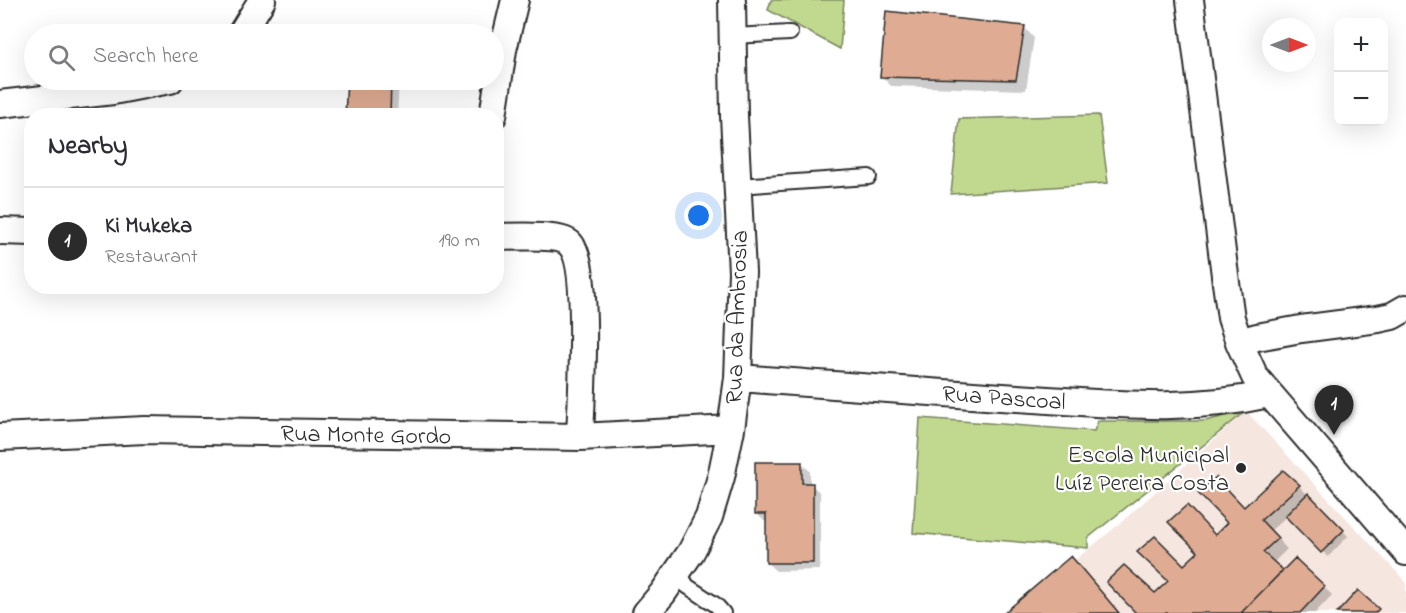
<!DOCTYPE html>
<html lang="en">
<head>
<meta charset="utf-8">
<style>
  :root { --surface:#fff; --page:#f2f2f3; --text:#2b2b33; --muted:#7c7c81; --line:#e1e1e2; --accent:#2b2b2b }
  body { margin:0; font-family:"Indie Flower",sans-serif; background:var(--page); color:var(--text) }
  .controls { position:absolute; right:18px; top:18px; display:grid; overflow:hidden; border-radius:12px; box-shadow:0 6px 24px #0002 }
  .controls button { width:54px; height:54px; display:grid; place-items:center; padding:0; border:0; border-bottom:2px solid var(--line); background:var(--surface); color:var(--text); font:30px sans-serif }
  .compass { position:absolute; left:1262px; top:18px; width:54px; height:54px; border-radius:50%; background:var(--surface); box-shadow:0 6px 24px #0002; rotate:90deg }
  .you { position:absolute; left:699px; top:216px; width:21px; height:21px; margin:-15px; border:4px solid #fff; border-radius:50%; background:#1a73e8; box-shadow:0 0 0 9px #1a73e833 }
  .badge { display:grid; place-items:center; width:39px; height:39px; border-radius:50%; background:var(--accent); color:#fff; font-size:20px; font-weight:700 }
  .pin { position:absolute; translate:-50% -50px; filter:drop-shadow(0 2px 3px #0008) }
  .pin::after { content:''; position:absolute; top:32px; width:21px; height:18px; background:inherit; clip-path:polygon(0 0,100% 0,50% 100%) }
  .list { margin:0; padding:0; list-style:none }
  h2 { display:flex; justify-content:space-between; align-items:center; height:78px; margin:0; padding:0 24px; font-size:26px }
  h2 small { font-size:20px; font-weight:400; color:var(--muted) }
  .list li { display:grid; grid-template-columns:39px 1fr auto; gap:18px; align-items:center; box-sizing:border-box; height:108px; padding:0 24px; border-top:2px solid var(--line) }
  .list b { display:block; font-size:22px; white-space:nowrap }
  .list p { margin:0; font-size:20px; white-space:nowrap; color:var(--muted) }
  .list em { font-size:20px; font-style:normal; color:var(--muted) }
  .icon { flex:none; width:33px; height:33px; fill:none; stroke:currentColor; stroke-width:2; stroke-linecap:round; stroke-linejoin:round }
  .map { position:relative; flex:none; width:1406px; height:613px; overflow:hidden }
  .search { position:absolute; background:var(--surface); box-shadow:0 6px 24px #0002; left:24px; top:24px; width:480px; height:66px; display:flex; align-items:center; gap:15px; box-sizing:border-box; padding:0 21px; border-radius:33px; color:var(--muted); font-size:22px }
  .panel { position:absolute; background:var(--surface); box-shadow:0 6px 24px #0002; left:24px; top:108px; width:480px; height:186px; border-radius:24px }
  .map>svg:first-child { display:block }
</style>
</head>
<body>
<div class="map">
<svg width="1406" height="613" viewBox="0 0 1406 613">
  <rect width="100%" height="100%" fill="#fff"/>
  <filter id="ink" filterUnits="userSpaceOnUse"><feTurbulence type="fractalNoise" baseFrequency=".0167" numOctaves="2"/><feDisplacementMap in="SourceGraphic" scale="12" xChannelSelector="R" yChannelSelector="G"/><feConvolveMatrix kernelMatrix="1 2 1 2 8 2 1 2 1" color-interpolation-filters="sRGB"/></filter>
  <g filter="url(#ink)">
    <path fill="#f5e6df" d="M1246,411l160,171v31h-402l67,-57 4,4 42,-34z"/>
    <path fill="#c1d98f" stroke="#76825d" stroke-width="1.5" d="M771,0h73l-4,49 -72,-39z
      M1099,115l9,68 -157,11 8,-75z
      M1246,411l-158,127v10l-175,-15 7,-115 174,13 4,-10h107z"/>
    <path fill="#0003" d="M1024,27l10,11 -8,52 -135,-4 -10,-10z
      M348,80h51l-2,36h-50z
      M801,463l9,8v14h2l8,8v77l-44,1 -9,-8v-42h-3l-8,-8z
      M1299,486l49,50 -20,21 -41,-41 -17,15 17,18 -14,14 10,9 12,-12 37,35 -17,18h-176l16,-18 89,-86z"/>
    <path fill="#dfac93" stroke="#2b2b2b" stroke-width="1.5" d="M886,11l139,15 -9,54 -136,-3z
      M347,80h44l-1,36h-45z
      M755,462h47v21h11v80h-47v-49h-11z
      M1283,470l17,15 -39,35 17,18 -15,14 20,18 -42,43h-105l-30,-31 18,-17 31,28 13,-12 -31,-29 18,-16 29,29 14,-13 -30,-30 19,-17 28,30 12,-12 -29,-30 18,-16 28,30z
      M1308,493l36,37 -23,23 -36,-37z
      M1071,556l48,57h-115z
      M1295,558l30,28 -25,27h-59z
      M1358,590l21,19 -4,4h-38z"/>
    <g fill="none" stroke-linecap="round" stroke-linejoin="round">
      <g stroke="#2b2b2b" stroke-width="18">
        <path id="service" d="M733,36l57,-3
          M738,186l131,-9
          M678,571l9,15 29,19 7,8"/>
      </g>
      <g stroke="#2b2b2b" stroke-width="30">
        <path id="minor" d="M1190,0l36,283 5,35 8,24 16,35 151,175
          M241,34l21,-34
          M0,104l113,-13 57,-11
          M493,116l10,-66 12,-50
          M0,231l32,1
          M496,237c15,0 63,-3 73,6 22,19 12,161 11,194
          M1239,342l18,-5 44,-8 77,-10 14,-3 14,-8
          M738,378c98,7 197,15 295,21 81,5 156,13 236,-5
          M0,437l145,-7 435,7 151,-8
          M646,613l17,-20 28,-41 18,-35 12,-40 10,-48 7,-51 4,-106 -8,-156 -2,-116"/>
      </g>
      <use href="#service" stroke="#fff" stroke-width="14"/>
      <use href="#minor" stroke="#fff" stroke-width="26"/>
    </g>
  </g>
  <circle fill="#2b2b2b" stroke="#fff" stroke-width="2" cx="1241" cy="468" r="6"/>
  <g text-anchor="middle" stroke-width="4.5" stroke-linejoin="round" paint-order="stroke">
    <g font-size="24" fill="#2b2b2b" stroke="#fff">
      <text transform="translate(736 317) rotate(-88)" y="8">Rua da Ambrosia</text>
      <text transform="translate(1004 397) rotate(4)" y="8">Rua Pascoal</text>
      <text transform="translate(366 434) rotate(1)" y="8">Rua Monte Gordo</text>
    </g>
    <g font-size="24" fill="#2b2b2b" stroke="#fff" text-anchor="end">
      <text x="1229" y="462">Escola Municipal<tspan x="1229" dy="28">Luíz Pereira Costa</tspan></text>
    </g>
  </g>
</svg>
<div class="controls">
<button>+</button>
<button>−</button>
</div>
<svg class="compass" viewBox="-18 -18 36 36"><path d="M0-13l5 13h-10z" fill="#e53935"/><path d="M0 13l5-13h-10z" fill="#7c7c81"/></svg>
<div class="you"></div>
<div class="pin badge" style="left:1334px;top:435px">1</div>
<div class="search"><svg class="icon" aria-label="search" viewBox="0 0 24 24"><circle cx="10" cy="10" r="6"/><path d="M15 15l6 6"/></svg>Search here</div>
<section class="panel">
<h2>Nearby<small></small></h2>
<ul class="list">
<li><span class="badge">1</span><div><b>Ki Mukeka</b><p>Restaurant</p></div><em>190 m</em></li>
</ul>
</section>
</div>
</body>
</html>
